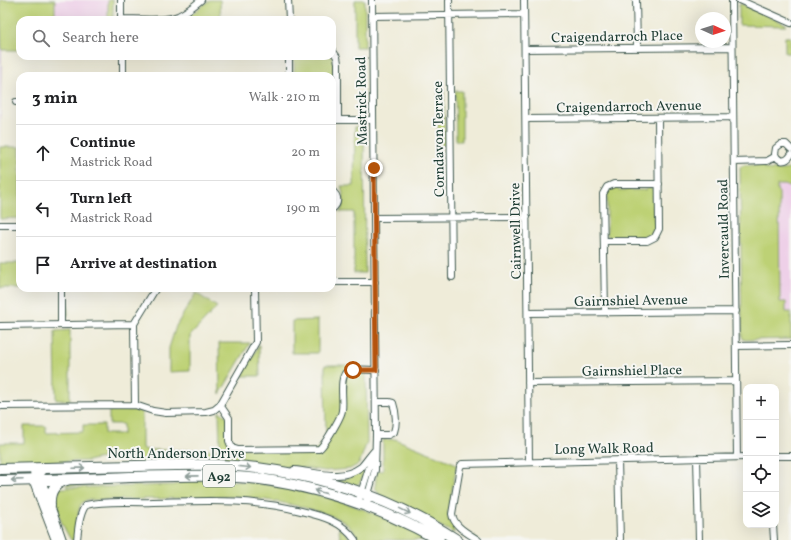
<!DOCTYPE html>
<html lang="en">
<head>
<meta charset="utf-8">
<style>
  :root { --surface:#fff; --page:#f6f6f6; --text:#202124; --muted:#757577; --line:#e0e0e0 }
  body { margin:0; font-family:Vollkorn,serif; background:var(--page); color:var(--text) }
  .controls { position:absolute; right:12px; bottom:12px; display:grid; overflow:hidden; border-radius:8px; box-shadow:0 4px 16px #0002 }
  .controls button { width:36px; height:36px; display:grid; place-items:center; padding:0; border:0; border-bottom:1px solid var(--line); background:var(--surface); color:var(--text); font:20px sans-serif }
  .compass { position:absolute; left:695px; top:12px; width:36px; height:36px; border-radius:50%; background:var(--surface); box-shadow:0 4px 16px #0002; rotate:93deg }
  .stop { position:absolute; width:12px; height:12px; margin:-9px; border:3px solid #b45309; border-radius:50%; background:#fff }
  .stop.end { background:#b45309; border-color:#fff; box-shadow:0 1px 4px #0008 }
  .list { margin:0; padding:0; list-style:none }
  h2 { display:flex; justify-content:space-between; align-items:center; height:52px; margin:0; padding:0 16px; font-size:17px }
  h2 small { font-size:13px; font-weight:400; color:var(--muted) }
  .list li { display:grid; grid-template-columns:26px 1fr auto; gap:12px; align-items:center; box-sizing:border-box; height:56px; padding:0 16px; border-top:1px solid var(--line) }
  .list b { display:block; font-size:15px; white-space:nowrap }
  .list p { margin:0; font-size:13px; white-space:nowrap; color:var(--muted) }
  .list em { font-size:13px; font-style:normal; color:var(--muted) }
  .icon { flex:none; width:22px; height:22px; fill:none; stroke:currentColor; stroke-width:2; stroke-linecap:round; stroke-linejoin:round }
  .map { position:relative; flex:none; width:791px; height:540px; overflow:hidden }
  .search { position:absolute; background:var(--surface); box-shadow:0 4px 16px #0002; left:16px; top:16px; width:320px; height:44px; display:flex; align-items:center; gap:10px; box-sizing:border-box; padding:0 14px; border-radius:12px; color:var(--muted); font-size:15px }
  .panel { position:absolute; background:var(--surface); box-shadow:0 4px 16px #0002; left:16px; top:72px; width:320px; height:220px; border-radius:12px }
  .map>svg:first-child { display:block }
</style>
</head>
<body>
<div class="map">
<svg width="791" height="540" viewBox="0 0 791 540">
  <rect width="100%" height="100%" fill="#f6f6f2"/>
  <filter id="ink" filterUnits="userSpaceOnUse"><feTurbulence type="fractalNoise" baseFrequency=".025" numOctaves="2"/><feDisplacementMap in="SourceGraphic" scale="8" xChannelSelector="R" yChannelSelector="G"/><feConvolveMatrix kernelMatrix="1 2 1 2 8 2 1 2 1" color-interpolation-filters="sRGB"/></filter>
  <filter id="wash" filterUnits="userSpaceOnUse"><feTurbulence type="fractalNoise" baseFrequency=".012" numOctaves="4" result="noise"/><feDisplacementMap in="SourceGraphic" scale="16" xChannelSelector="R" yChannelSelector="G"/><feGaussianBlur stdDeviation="0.9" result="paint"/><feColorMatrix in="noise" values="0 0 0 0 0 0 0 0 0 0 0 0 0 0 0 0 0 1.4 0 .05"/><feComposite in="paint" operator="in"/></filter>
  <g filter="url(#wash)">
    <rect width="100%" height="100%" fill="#efecd9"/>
    <path fill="#eed0e8" d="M0,0h113v20h-93v30h-18z
      M740,167l51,5v167l-47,1 -2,-3z"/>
    <path fill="#ccbed4" d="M0,0l2,50 -2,97 1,59h-1z"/>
    <path fill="#bdd175" stroke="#6e8754" d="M0,0h55v20h-35v30h-18z
      M108,0h5v20h-5z
      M210,0h10l1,20h-31v-5z
      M355,0h10v47h-10z
      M742,4l44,20v2l-47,-1v-20z
      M785,37h6v16h-6z
      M294,56h38l3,8 -1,51h-2v-39h-38z
      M438,88h6l1,57h-7z
      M455,91h7v50h-6z
      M355,127h9l1,146h-11v-61h-14c5,-8 4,-16 1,-26h13z
      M0,147h20v71l-20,1z
      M744,165h20l1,4c9,1 19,2 26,-1v20l-6,-3h-8v5l2,3 1,109h6v10h5v27l-47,1 -2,-3 -2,-170z
      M617,187l2,3h27l3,-3 6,3 1,3 -3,3 1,26 2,3c0,4 0,7 -3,10 -6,6 -30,3 -39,3l-4,-1 -3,-2v-42l5,-5z
      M0,263h20v25h7h-27z
      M65,288h2l1,27h-3z
      M196,293l21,14 -27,29v35l-21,1v-24l7,-22z
      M318,320v33h-26v-32z
      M70,330v70h-14l-1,-69z
      M219,343h31l-30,51z
      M259,345l1,31h-18z
      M325,365h21l7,5h13l1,72 -8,22 -9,5 -25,2 -30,-4 -158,-5v-2c-17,-2 -33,-4 -49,1l-88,3v-21h24v-17h22v7l37,-1v-7h21v9h19v-10h-14v-14h26l7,2v36l5,2h73l-1,-39 10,7 3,30 83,2 11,-9z
      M395,439l62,25 -9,48 1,10 5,4v7l-75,-38 -4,-8 2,-17 6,1v-31z
      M365,468c-5,22 -9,19 -28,13l15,-5z
      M190,480c19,0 39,0 58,2 62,7 126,26 180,58h-69c-3,-7 -9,-14 -15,-18 -18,-12 -69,-21 -91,-24 -23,-2 -47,-1 -70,0 -32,1 -64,2 -97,2l-5,4 -2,6 -5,30h-3c-8,-13 -16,-30 -17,-45l6,-7 114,-3z
      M136,481v2l-70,3 1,-3z
      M339,528l7,5 5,7h-11z"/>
  </g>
  <g filter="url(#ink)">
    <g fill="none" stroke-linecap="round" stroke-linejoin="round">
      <g stroke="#3e574d" stroke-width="8">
        <path id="minor" d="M121,0v20
          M288,0l1,20
          M449,0l3,277
          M524,0l5,462
          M636,0l1,47
          M732,0l5,457
          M739,0l52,23
          M372,16l152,-2
          M121,19c16,0 42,3 57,-3 8,-4 16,-10 23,-16
          M525,49l207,-2
          M332,50l5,7 1,6v57
          M123,56v20
          M289,56v20
          M16,102h4
          M526,119l207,-2
          M332,120h41
          M791,149l-5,-5h-5l-5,4 -1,6c3,8 11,9 16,1
          M734,162l33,-1 9,-5
          M332,191c7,5 7,13 0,18
          M374,218l153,-1
          M0,225h20
          M604,241h43l8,-4 4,-8 -1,-111
          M332,282h43
          M61,288v37
          M605,312l-2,-118 4,-7 7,-3h45
          M528,313l208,-2
          M0,326l134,-2
          M736,346l55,-1
          M528,383l208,-2
          M376,402h13l4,1c3,9 4,21 1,29l-6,3h-12
          M135,405l-1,-81 22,-36
          M220,405l9,13v23l3,7 6,2 81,-1c5,-3 23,-33 23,-39 2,-10 -4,-34 6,-39 7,-3 20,-1 28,-1
          M0,406l135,-1 18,6 13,2 40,-1 8,-2 6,-5 36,-63 -1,-54
          M776,456h15
          M697,458l2,82
          M618,460l2,80
          M294,470c22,2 47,12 67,-3 5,-5 9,-12 14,-17
          M358,503l15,-48
          M365,505l10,-35 1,-35 -4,-435
          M773,525l1,15
          M77,540c1,-10 2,-27 9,-35 20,-5 46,-2 67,-3 51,-1 97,-4 148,9 21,5 41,10 54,29
          M478,540c-10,-7 -24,-13 -26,-26l8,-47 2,-3 284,-7"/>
      </g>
      <g stroke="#3e574d" stroke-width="10">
        <path id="tertiary" d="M40,468l1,12 21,60
          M34,469l1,16 21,55"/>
      </g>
      <g stroke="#3e574d" stroke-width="12">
        <path id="primary" d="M0,469c45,-1 91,-2 136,-3 40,-1 81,-3 121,2 71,9 140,33 200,72
          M0,481c43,-1 87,-2 130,-4 43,-1 87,-3 130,2 63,9 124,30 179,61
          M50,505c-1,-12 4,-22 17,-25"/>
      </g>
      <use href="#minor" stroke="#fff" stroke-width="6"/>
      <use href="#tertiary" stroke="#fff" stroke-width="8"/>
      <use href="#primary" stroke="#fff" stroke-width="10"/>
    </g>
    <defs><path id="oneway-shaft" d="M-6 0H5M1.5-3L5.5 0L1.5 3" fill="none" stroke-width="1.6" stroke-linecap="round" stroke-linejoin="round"/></defs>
    <g stroke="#8f9e9a">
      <use href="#oneway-shaft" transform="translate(245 467) rotate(5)"/>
      <use href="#oneway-shaft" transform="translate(79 468) rotate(-2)"/>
      <use href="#oneway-shaft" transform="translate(192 476) rotate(179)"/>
      <use href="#oneway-shaft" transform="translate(17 480) rotate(178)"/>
      <use href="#oneway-shaft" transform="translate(320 492) rotate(-165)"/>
      <use href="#oneway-shaft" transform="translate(405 511) rotate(26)"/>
    </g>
  </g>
  <g fill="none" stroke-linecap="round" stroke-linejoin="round" filter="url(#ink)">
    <path stroke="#b45309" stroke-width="5" d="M353,370h23l-2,-202"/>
  </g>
  <g text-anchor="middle" stroke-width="4" stroke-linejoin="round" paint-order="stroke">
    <rect fill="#f6f6f2" stroke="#60746d" stroke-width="1" x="203" y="465" width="32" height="22" rx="3"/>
    <g font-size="13" font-weight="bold" fill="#1f3d34">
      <text x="219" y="481">A92</text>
    </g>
    <g font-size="14" fill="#1f3d34" stroke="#f6f6f2">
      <text transform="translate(617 36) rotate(-1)" y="5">Craigendarroch Place</text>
      <text transform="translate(361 101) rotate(-91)" y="5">Mastrick Road</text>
      <text transform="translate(629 106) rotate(-1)" y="5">Craigendarroch Avenue</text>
      <text transform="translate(438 139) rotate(-91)" y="5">Corndavon Terrace</text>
      <text transform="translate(723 229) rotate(-91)" y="5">Invercauld Road</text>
      <text transform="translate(515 231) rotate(-91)" y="5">Cairnwell Drive</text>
      <text transform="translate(631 300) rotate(-1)" y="5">Gairnshiel Avenue</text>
      <text transform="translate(632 370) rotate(-1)" y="5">Gairnshiel Place</text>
      <text transform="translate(604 448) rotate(-1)" y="5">Long Walk Road</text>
      <text x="176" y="458">North Anderson Drive</text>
    </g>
  </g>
</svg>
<div class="controls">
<button>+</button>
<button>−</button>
<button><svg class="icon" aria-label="locate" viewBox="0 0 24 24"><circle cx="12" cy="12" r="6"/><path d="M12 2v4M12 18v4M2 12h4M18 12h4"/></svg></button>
<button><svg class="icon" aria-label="layers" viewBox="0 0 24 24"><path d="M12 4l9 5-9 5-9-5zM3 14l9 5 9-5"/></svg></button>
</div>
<svg class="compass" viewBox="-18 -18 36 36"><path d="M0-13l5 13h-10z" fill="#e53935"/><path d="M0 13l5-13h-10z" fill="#757577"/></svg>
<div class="stop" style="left:353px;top:370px"></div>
<div class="stop end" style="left:374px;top:168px"></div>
<div class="search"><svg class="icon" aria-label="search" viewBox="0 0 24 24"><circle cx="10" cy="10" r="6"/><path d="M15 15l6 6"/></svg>Search here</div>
<section class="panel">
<h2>3 min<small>Walk · 210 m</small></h2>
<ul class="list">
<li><svg class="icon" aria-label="ahead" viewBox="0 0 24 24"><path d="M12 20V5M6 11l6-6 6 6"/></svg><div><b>Continue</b><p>Mastrick Road</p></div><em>20 m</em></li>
<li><svg class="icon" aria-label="left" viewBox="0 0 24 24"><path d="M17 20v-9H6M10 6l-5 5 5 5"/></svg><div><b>Turn left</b><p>Mastrick Road</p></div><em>190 m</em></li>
<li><svg class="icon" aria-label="arrive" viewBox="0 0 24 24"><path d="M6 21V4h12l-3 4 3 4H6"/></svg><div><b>Arrive at destination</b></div></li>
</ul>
</section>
</div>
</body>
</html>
